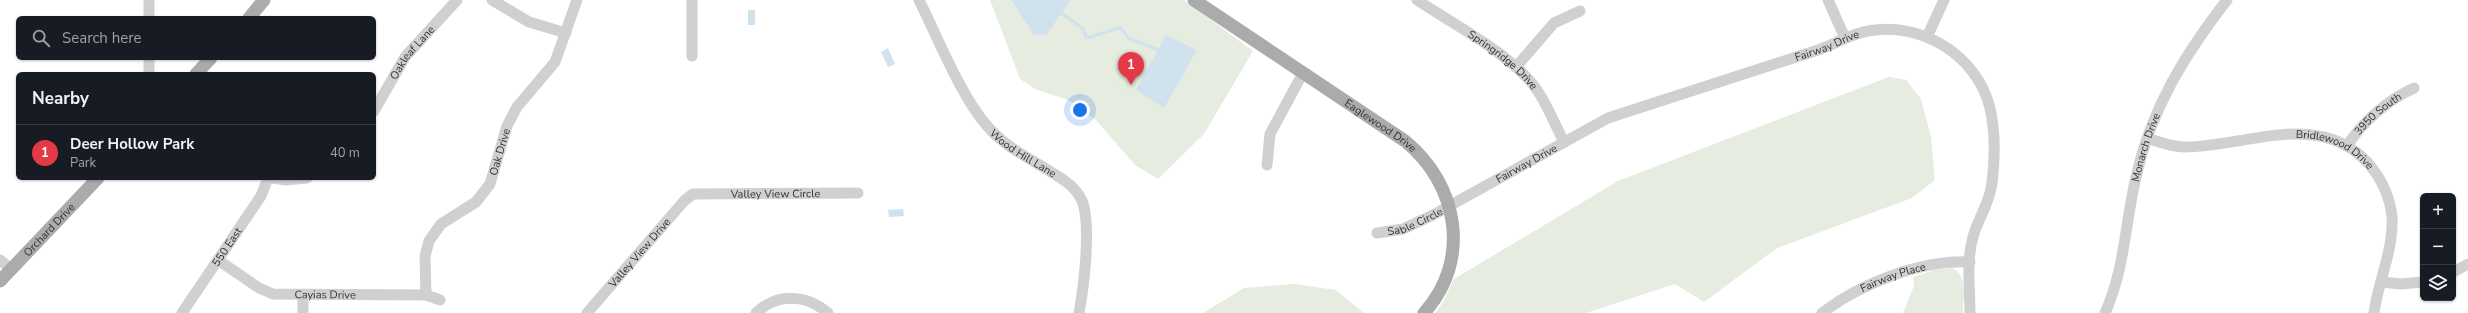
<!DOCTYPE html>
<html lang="en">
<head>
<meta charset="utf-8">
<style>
  :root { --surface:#171b24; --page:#20242c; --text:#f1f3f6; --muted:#9ea1a6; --line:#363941; --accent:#e63946 }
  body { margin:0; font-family:"Nunito Sans",sans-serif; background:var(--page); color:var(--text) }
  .controls { position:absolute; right:12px; bottom:12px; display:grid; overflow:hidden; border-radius:6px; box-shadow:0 1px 3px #0004 }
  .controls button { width:36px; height:36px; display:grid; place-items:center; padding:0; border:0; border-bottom:1px solid var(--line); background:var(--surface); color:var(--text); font:20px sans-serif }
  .you { position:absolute; left:1080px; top:110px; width:14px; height:14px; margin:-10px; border:3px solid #fff; border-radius:50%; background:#1a73e8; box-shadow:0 0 0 6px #1a73e833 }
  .badge { display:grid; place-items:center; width:26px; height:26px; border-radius:50%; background:var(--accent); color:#fff; font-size:13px; font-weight:700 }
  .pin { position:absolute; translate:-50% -33px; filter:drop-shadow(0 1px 2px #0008) }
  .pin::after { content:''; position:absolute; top:21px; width:14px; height:12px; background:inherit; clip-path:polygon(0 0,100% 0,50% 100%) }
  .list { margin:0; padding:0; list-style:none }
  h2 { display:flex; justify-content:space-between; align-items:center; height:52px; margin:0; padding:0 16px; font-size:17px }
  h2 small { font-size:13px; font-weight:400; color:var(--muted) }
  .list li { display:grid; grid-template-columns:26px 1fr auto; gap:12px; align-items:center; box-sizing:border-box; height:56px; padding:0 16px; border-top:1px solid var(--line) }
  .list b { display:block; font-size:15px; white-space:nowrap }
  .list p { margin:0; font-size:13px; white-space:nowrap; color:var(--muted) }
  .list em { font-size:13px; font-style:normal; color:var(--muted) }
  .icon { flex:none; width:22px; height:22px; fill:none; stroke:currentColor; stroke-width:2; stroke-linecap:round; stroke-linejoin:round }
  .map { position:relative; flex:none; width:2468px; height:313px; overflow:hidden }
  .search { position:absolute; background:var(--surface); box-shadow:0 1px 3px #0004; left:16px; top:16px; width:360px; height:44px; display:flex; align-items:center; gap:10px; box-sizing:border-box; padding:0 14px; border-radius:6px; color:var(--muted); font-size:15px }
  .panel { position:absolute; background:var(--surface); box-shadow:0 1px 3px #0004; left:16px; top:72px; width:360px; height:108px; border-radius:6px }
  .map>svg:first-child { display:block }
</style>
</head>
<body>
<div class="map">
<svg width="2468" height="313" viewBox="0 0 2468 313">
  <rect width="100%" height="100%" fill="#fff"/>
  <path fill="#e6ecdf" d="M990,0h194l69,51 -49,83 -46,45 -23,-14 -39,-45 -28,-20 -31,-10 -17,-11z
    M1889,77l17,3 15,19 10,38 4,43 -23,18 -135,50 -73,54 -29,-18 -89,29h-151l8,-11 11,-23 164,-98z
    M1952,268c16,6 11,31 11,45h-60l11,-27 -1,-9 21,-7z
    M1295,284l41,6 28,23h-161l41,-25z"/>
  <path fill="#cfe2ee" d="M1011,0h60l-25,35h-12z
    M748,10h7v15h-7z
    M1166,35l31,15 -33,58 -28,-18z
    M888,48l7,16 -7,3 -7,-15z
    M903,209l1,7 -15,1 -1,-7z"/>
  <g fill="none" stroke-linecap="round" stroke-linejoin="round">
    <path stroke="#cfe2ee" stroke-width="3" d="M1060,12l22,16 5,10 32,-10 3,1 6,9 33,13"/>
    <g stroke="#d0d0d0" stroke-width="11">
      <path d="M149,0v18"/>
      <path d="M492,0l37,22 37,11"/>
      <path id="s1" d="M919,0c19,38 42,97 69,127 21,24 52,36 77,54 9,6 17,16 19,26 6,27 0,79 -5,106"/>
      <path id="s2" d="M1417,0c36,24 96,55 120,90 11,16 18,35 27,52"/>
      <path d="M1828,0l17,38"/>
      <path d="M1927,37l17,-37"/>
      <path d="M692,56v-56"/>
      <path d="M149,58v16"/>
      <path d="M1516,67l38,-44 26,-12"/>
      <path id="s3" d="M374,111l31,-54 52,-57"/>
      <path id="s4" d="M2147,138c12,4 25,9 38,9 60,0 134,-38 183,16 13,15 22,34 24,54 2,33 -14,64 -18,96"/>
      <path id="s5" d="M2347,146c16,-25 41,-46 67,-58"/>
      <path d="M1267,165l3,-31 33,-61"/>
      <path d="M272,178l14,2 21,-2"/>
      <path id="s6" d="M1377,233l26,-4 30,-14 175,-97 213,-69c16,-6 30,-15 47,-18 53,-10 109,24 122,77 5,23 5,52 2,75 -2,20 -14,35 -19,54 -7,24 -3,52 -3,76"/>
      <path d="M0,260l11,9"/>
      <path id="s7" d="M218,260l41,28 14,6 153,1 14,5"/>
      <path d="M2453,272l15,-8"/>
      <path d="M2381,282l20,2 22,-2"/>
      <path d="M303,295v18"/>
      <path id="s8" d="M426,295l-1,-39 4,-15 12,-17 35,-22 14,-18 17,-58 10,-19 38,-45 22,-62"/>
      <path id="s9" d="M182,313l79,-117 7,-18"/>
      <path id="s10" d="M587,313l98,-113 8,-6 165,-1"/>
      <path d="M756,313c21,-20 50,-19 72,0"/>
      <path id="s11" d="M1822,313c39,-30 99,-53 148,-51"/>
      <path id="s12" d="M2105,313c20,-44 20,-90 31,-136 15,-68 49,-123 91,-177"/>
    </g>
    <g stroke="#ababab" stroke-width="13">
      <path id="s13" d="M1194,0l211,141c53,43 67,119 19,172"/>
      <path d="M249,18l15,-18"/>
      <path d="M196,74l15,-16"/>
      <path id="s14" d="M0,281l98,-103"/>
    </g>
  </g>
  <g text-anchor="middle" stroke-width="4" stroke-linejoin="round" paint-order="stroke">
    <g font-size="11" fill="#333" stroke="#fff">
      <text dy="4" stroke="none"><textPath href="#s6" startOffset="490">Fairway Drive</textPath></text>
      <text dy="4" stroke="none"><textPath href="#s3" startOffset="70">Oakleaf Lane</textPath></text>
      <text dy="4" stroke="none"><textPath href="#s2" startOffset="105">Springridge Drive</textPath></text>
      <text dy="4" stroke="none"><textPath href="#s5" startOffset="45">3950 South</textPath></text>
      <text dy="4" stroke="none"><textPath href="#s13" startOffset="225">Eaglewood Drive</textPath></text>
      <text dy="4" stroke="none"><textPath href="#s12" startOffset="171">Monarch Drive</textPath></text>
      <text dy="4" stroke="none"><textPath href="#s8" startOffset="173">Oak Drive</textPath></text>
      <text dy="4" stroke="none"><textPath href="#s1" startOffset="189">Wood Hill Lane</textPath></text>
      <text dy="4" stroke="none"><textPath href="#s4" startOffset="194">Bridlewood Drive</textPath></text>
      <text dy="4" stroke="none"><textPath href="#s6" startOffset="166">Fairway Drive</textPath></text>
      <text dy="4" stroke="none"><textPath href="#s10" startOffset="242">Valley View Circle</textPath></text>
      <text dy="4" stroke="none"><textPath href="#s6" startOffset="40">Sable Circle</textPath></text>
      <text dy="4" stroke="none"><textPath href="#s14" startOffset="71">Orchard Drive</textPath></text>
      <text dy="4" stroke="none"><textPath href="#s9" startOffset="80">550 East</textPath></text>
      <text dy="4" stroke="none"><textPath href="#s10" startOffset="80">Valley View Drive</textPath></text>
      <text dy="4" stroke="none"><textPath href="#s11" startOffset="80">Fairway Place</textPath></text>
      <text dy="4" stroke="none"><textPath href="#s7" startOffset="117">Cayias Drive</textPath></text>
    </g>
  </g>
</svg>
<div class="controls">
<button>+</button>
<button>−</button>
<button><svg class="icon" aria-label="layers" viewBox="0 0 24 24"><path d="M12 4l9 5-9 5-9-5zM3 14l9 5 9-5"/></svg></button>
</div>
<div class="you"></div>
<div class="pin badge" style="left:1131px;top:85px">1</div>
<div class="search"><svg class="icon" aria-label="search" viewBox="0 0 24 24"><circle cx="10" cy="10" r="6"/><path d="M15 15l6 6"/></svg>Search here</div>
<section class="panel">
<h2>Nearby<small></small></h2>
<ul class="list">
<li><span class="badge">1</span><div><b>Deer Hollow Park</b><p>Park</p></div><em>40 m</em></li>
</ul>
</section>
</div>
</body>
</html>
